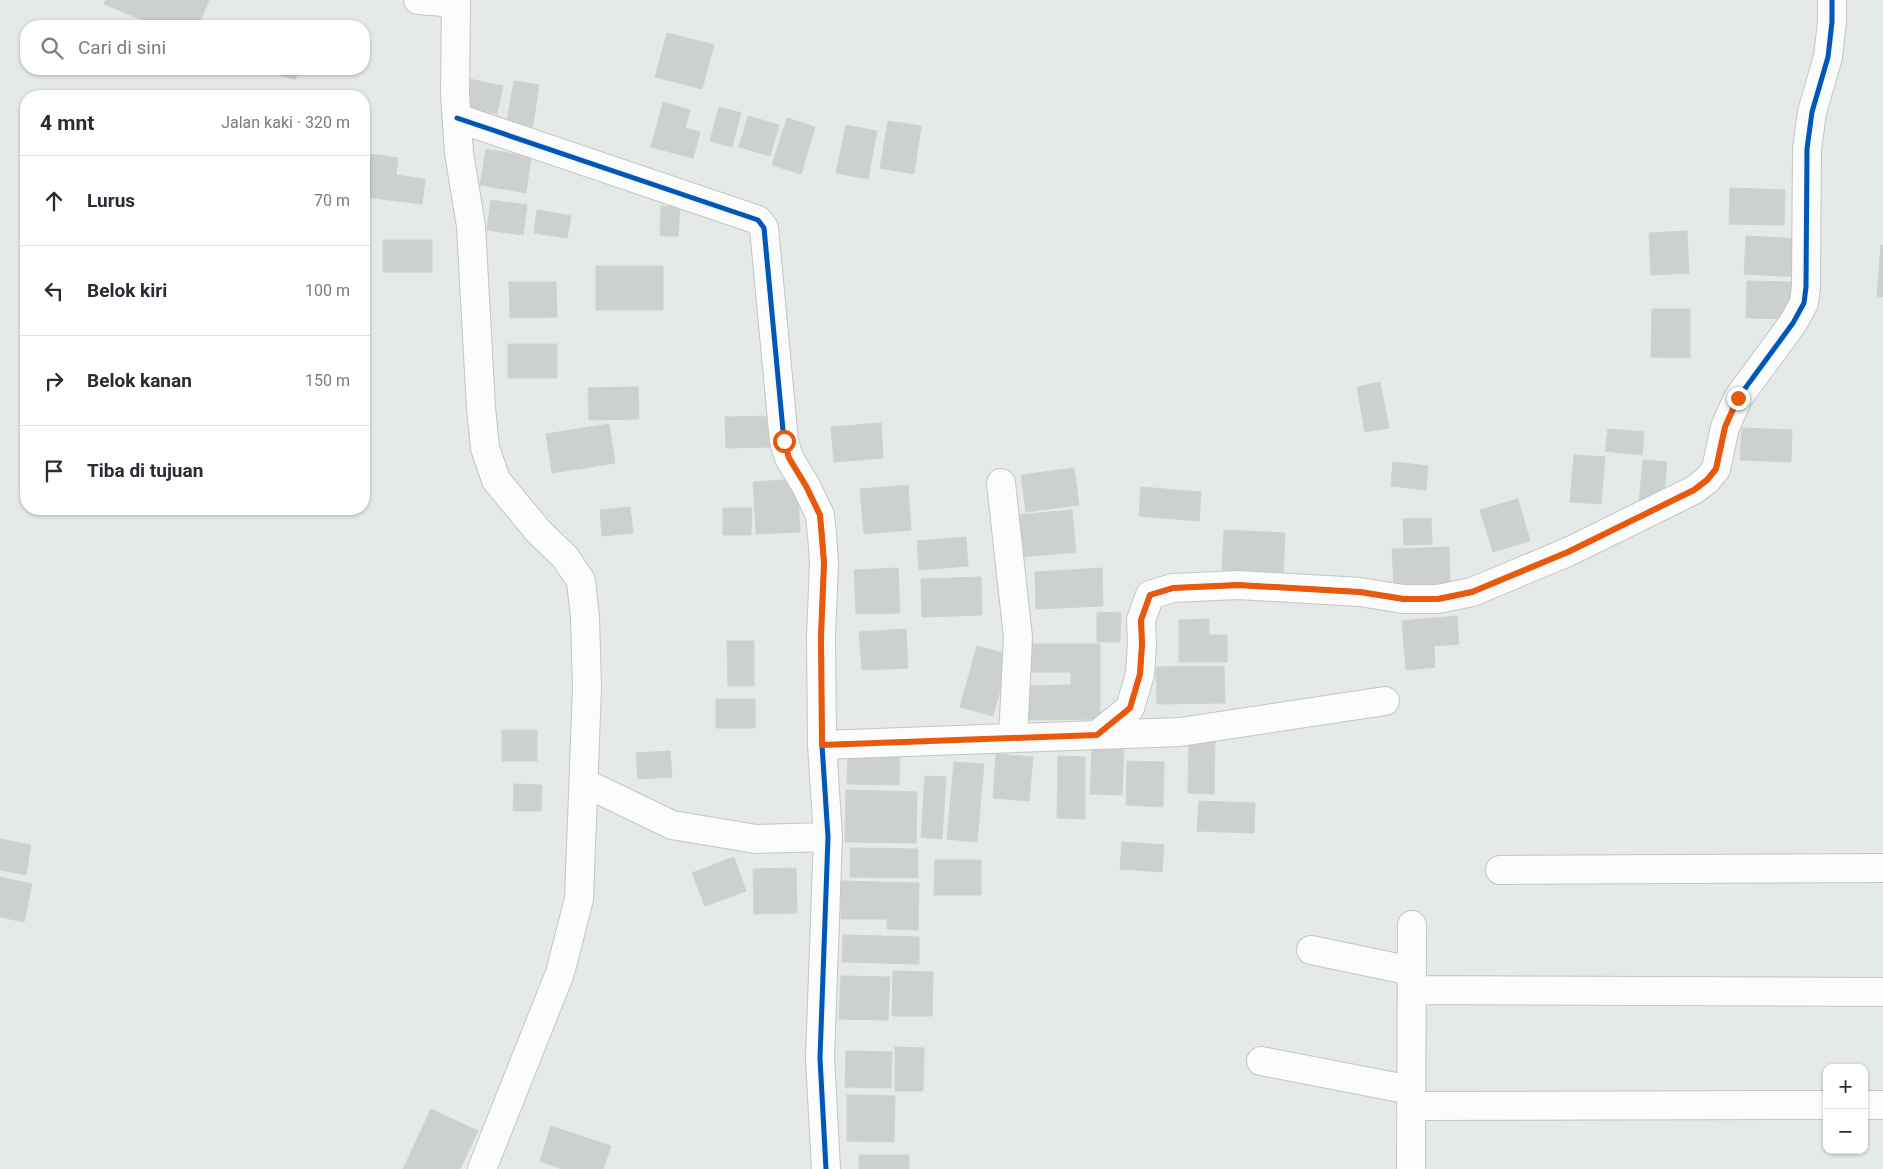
<!DOCTYPE html>
<html lang="id">
<head>
<meta charset="utf-8">
<style>
  :root { --surface:#fff; --page:#f2f2f3; --text:#2b2b33; --muted:#7c7c81; --line:#e1e1e2 }
  body { margin:0; font-family:Roboto,sans-serif; background:var(--page); color:var(--text) }
  .controls { position:absolute; right:15px; bottom:15px; display:grid; overflow:hidden; border-radius:10px; box-shadow:0 1px 4px #0004 }
  .controls button { width:45px; height:45px; display:grid; place-items:center; padding:0; border:0; border-bottom:1px solid var(--line); background:var(--surface); color:var(--text); font:25px sans-serif }
  .stop { position:absolute; width:15px; height:15px; margin:-11px; border:4px solid #ea580c; border-radius:50%; background:#fff }
  .stop.end { background:#ea580c; border-color:#fff; box-shadow:0 1px 5px #0008 }
  .list { margin:0; padding:0; list-style:none }
  h2 { display:flex; justify-content:space-between; align-items:center; height:65px; margin:0; padding:0 20px; font-size:21px }
  h2 small { font-size:16px; font-weight:400; color:var(--muted) }
  .list li { display:grid; grid-template-columns:32px 1fr auto; gap:15px; align-items:center; box-sizing:border-box; height:90px; padding:0 20px; border-top:1px solid var(--line) }
  .list b { display:block; font-size:19px; white-space:nowrap }
  .list em { font-size:16px; font-style:normal; color:var(--muted) }
  .icon { flex:none; width:28px; height:28px; fill:none; stroke:currentColor; stroke-width:2; stroke-linecap:round; stroke-linejoin:round }
  .map { position:relative; flex:none; width:1883px; height:1169px; overflow:hidden }
  .search { position:absolute; background:var(--surface); box-shadow:0 1px 4px #0004; left:20px; top:20px; width:350px; height:55px; display:flex; align-items:center; gap:12px; box-sizing:border-box; padding:0 18px; border-radius:20px; color:var(--muted); font-size:19px }
  .panel { position:absolute; background:var(--surface); box-shadow:0 1px 4px #0004; left:20px; top:90px; width:350px; height:425px; border-radius:20px }
  .map>svg:first-child { display:block }
</style>
</head>
<body>
<div class="map">
<svg width="1883" height="1169" viewBox="0 0 1883 1169">
  <rect width="100%" height="100%" fill="#e5e9e7"/>
  <path fill="#ccd1cf" stroke="#ced2d0" d="M106,0h103l-11,26h-41l-53,-22z
    M667,33l47,12 -12,44 -47,-12z
    M264,69h35l-4,11z
    M469,79l34,7 -6,28 -34,-7z
    M514,81l25,4 -7,46 -26,-5z
    M663,102l27,8 -5,18 15,4 -7,26 -42,-11z
    M719,107l22,6 -9,34 -22,-6z
    M748,116l31,9 -9,31 -31,-9z
    M787,118l28,9 -14,47 -29,-9z
    M888,121l33,5 -7,48 -34,-6z
    M846,125l31,6 -9,48 -32,-6z
    M486,149l45,8 -5,36 -46,-8z
    M371,154l27,4 -2,17 29,4 -3,25 -57,-7z
    M1730,188l55,2 -1,35 -55,-1z
    M491,200l36,5 -4,30 -36,-5z
    M661,206l19,1 -2,29h-18z
    M537,210l34,6 -4,22 -33,-5z
    M1687,231l2,42 -38,2 -2,-42z
    M1746,236l55,3 -2,38 -55,-3z
    M383,240h49v32h-49z
    M1881,245h2v52l-6,-1z
    M596,266h67v44h-67z
    M1747,281l48,1 -1,37 -48,-1z
    M509,282h47l1,35 -47,1z
    M1652,309h38v49l-39,-1z
    M508,344h49v34h-49z
    M1380,382l9,46 -24,4 -8,-45z
    M638,387l1,32 -50,1 -1,-32z
    M773,416v31l-47,1 -1,-31z
    M881,423l2,35 -49,4 -3,-35z
    M609,424l6,39 -63,10 -6,-39z
    M1742,428l50,2 -1,32 -51,-2z
    M1608,429l36,3 -2,23 -37,-4z
    M1574,455l31,2 -4,47 -31,-2z
    M1643,460l24,2 -4,43 -24,-2z
    M1393,462l35,4 -2,24 -35,-4z
    M1074,468l5,37 -53,7 -5,-37z
    M797,479l3,53 -44,2 -3,-52z
    M908,485l3,45 -47,4 -4,-45z
    M1141,487l60,5 -2,29 -60,-5z
    M1518,499l12,42 -37,11 -13,-42z
    M630,507l3,26 -31,3 -2,-26z
    M723,508h29l-1,27h-28z
    M1072,510l4,42 -56,5 -4,-42z
    M1431,518l1,26 -28,1 -1,-26z
    M1224,530l61,3 -2,40 -61,-3z
    M966,537l2,29 -49,4 -2,-29z
    M1449,547l1,37 -56,2 -2,-37z
    M898,568l2,45 -44,1 -2,-44z
    M1102,568l1,38 -67,3 -1,-37z
    M981,577l1,38 -60,2 -1,-38z
    M1097,612l24,1 -1,29h-23z
    M1457,616l2,28 -25,2 1,21 -29,3 -4,-49z
    M1209,619v16h18v27h-48v-42z
    M906,629l2,39 -46,2 -3,-38z
    M727,641h27v45h-26z
    M1026,644h74v75l-73,1v-34l44,-1v-13h-45z
    M977,646l33,9 -17,61 -33,-9z
    M1224,666l1,37 -68,1 -1,-37z
    M716,699h39v29h-39z
    M502,730h35v31h-35z
    M1189,738l26,1 -1,55 -26,-1z
    M1092,744l32,1 -2,50 -32,-1z
    M848,750l52,1 -1,34 -52,-1z
    M670,751l2,26 -34,2 -2,-26z
    M996,754l37,3 -4,44 -36,-3z
    M1058,756l27,1v62l-28,-1z
    M1127,761l37,1 -1,45 -37,-2z
    M954,762l30,2 -7,78 -30,-3z
    M925,776l21,1 -4,62 -21,-2z
    M514,784l28,1 -1,26h-28z
    M846,790l71,2 -1,51 -71,-1z
    M1199,801l56,2 -1,30 -57,-2z
    M0,839l31,6 -5,30 -26,-5z
    M1122,842l42,3 -2,27 -42,-3z
    M850,848l68,1v29l-68,-1z
    M734,857l12,34 -41,15 -13,-33z
    M935,860h46v35h-47z
    M796,868l1,45 -43,1 -1,-45z
    M0,877l32,7 -8,38 -24,-5z
    M841,881l78,2 -1,47 -31,-1v-10h-46z
    M843,935l76,2v27l-77,-2z
    M893,971l40,1 -1,44h-40z
    M841,976l49,1 -2,43 -49,-1z
    M895,1047l29,1 -1,43h-28z
    M846,1051l46,1 -1,36 -46,-1z
    M847,1095l48,1 -1,46 -47,-1z
    M431,1109l47,22 -18,38h-57z
    M551,1126l60,20 -8,23h-41l-22,-8z
    M859,1155h50v14h-50z"/>
  <g fill="none" stroke-linecap="round" stroke-linejoin="round">
    <g stroke="#c2c6c4" stroke-width="30">
      <path id="minor" d="M418,0l38,3
        M456,0l-1,94 4,59 12,73 10,182 4,40 11,32 42,51 27,26 16,24 4,36 2,71 -8,211 -19,74 -78,196
        M457,118l301,102 6,8 20,213 5,17 17,28 14,29 2,20 2,28 -3,73 1,109 6,92 -8,221 6,111
        M1001,483l17,154 -5,101
        M1097,735l33,-27 10,-34 2,-30 -1,-24 9,-25 23,-7 65,-3 122,7 43,7h35l34,-7 96,-40 126,-62 13,-10 9,-11 9,-42 13,-29 55,-75 11,-20 2,-16 1,-138 5,-37 16,-55 4,-35v-22
        M822,745l358,-13 205,-31
        M585,783l87,42 84,14 72,-2
        M1500,870l383,-2
        M1311,950l101,21
        M1412,990l471,2
        M1261,1061l150,29
        M1864,1105h19
        M1411,1106l416,-1
        M1411,1169l1,-244"/>
    </g>
    <use href="#minor" stroke="#fbfcfb" stroke-width="28"/>
    <g stroke="#f3f8f6" stroke-width="8">
      <path id="cycleway" d="M457,118l301,102 6,8 20,213 5,17 17,28 14,29 2,20 2,28 -3,73 1,109 6,92 -8,221 6,111
        M1097,735l33,-27 10,-34 2,-30 -1,-24 9,-25 23,-7 65,-3 122,7 43,7h35l34,-7 96,-40 126,-62 13,-10 9,-11 9,-42 13,-29 55,-75 11,-20 2,-16 1,-138 5,-37 16,-55 4,-35v-22"/>
    </g>
    <use href="#cycleway" stroke="#0057b8" stroke-width="5"/>
  </g>
  <g fill="none" stroke-linecap="round" stroke-linejoin="round">
    <path stroke="#ea580c" stroke-width="6" d="M784,441l5,17 17,28 14,29 4,48 -3,73 1,109 275,-10 33,-27 10,-34 2,-30 -1,-24 9,-25 23,-7 65,-3 122,7 44,7h34l34,-7 96,-40 126,-62 13,-10 9,-11 9,-42 13,-29"/>
  </g>
</svg>
<div class="controls">
<button>+</button>
<button>−</button>
</div>
<div class="stop" style="left:784px;top:441px"></div>
<div class="stop end" style="left:1738px;top:398px"></div>
<div class="search"><svg class="icon" aria-label="search" viewBox="0 0 24 24"><circle cx="10" cy="10" r="6"/><path d="M15 15l6 6"/></svg>Cari di sini</div>
<section class="panel">
<h2>4 mnt<small>Jalan kaki · 320 m</small></h2>
<ul class="list">
<li><svg class="icon" aria-label="ahead" viewBox="0 0 24 24"><path d="M12 20V5M6 11l6-6 6 6"/></svg><div><b>Lurus</b></div><em>70 m</em></li>
<li><svg class="icon" aria-label="left" viewBox="0 0 24 24"><path d="M17 20v-9H6M10 6l-5 5 5 5"/></svg><div><b>Belok kiri</b></div><em>100 m</em></li>
<li><svg class="icon" aria-label="right" viewBox="0 0 24 24"><path d="M7 20v-9h11M14 6l5 5-5 5"/></svg><div><b>Belok kanan</b></div><em>150 m</em></li>
<li><svg class="icon" aria-label="arrive" viewBox="0 0 24 24"><path d="M6 21V4h12l-3 4 3 4H6"/></svg><div><b>Tiba di tujuan</b></div></li>
</ul>
</section>
</div>
</body>
</html>
